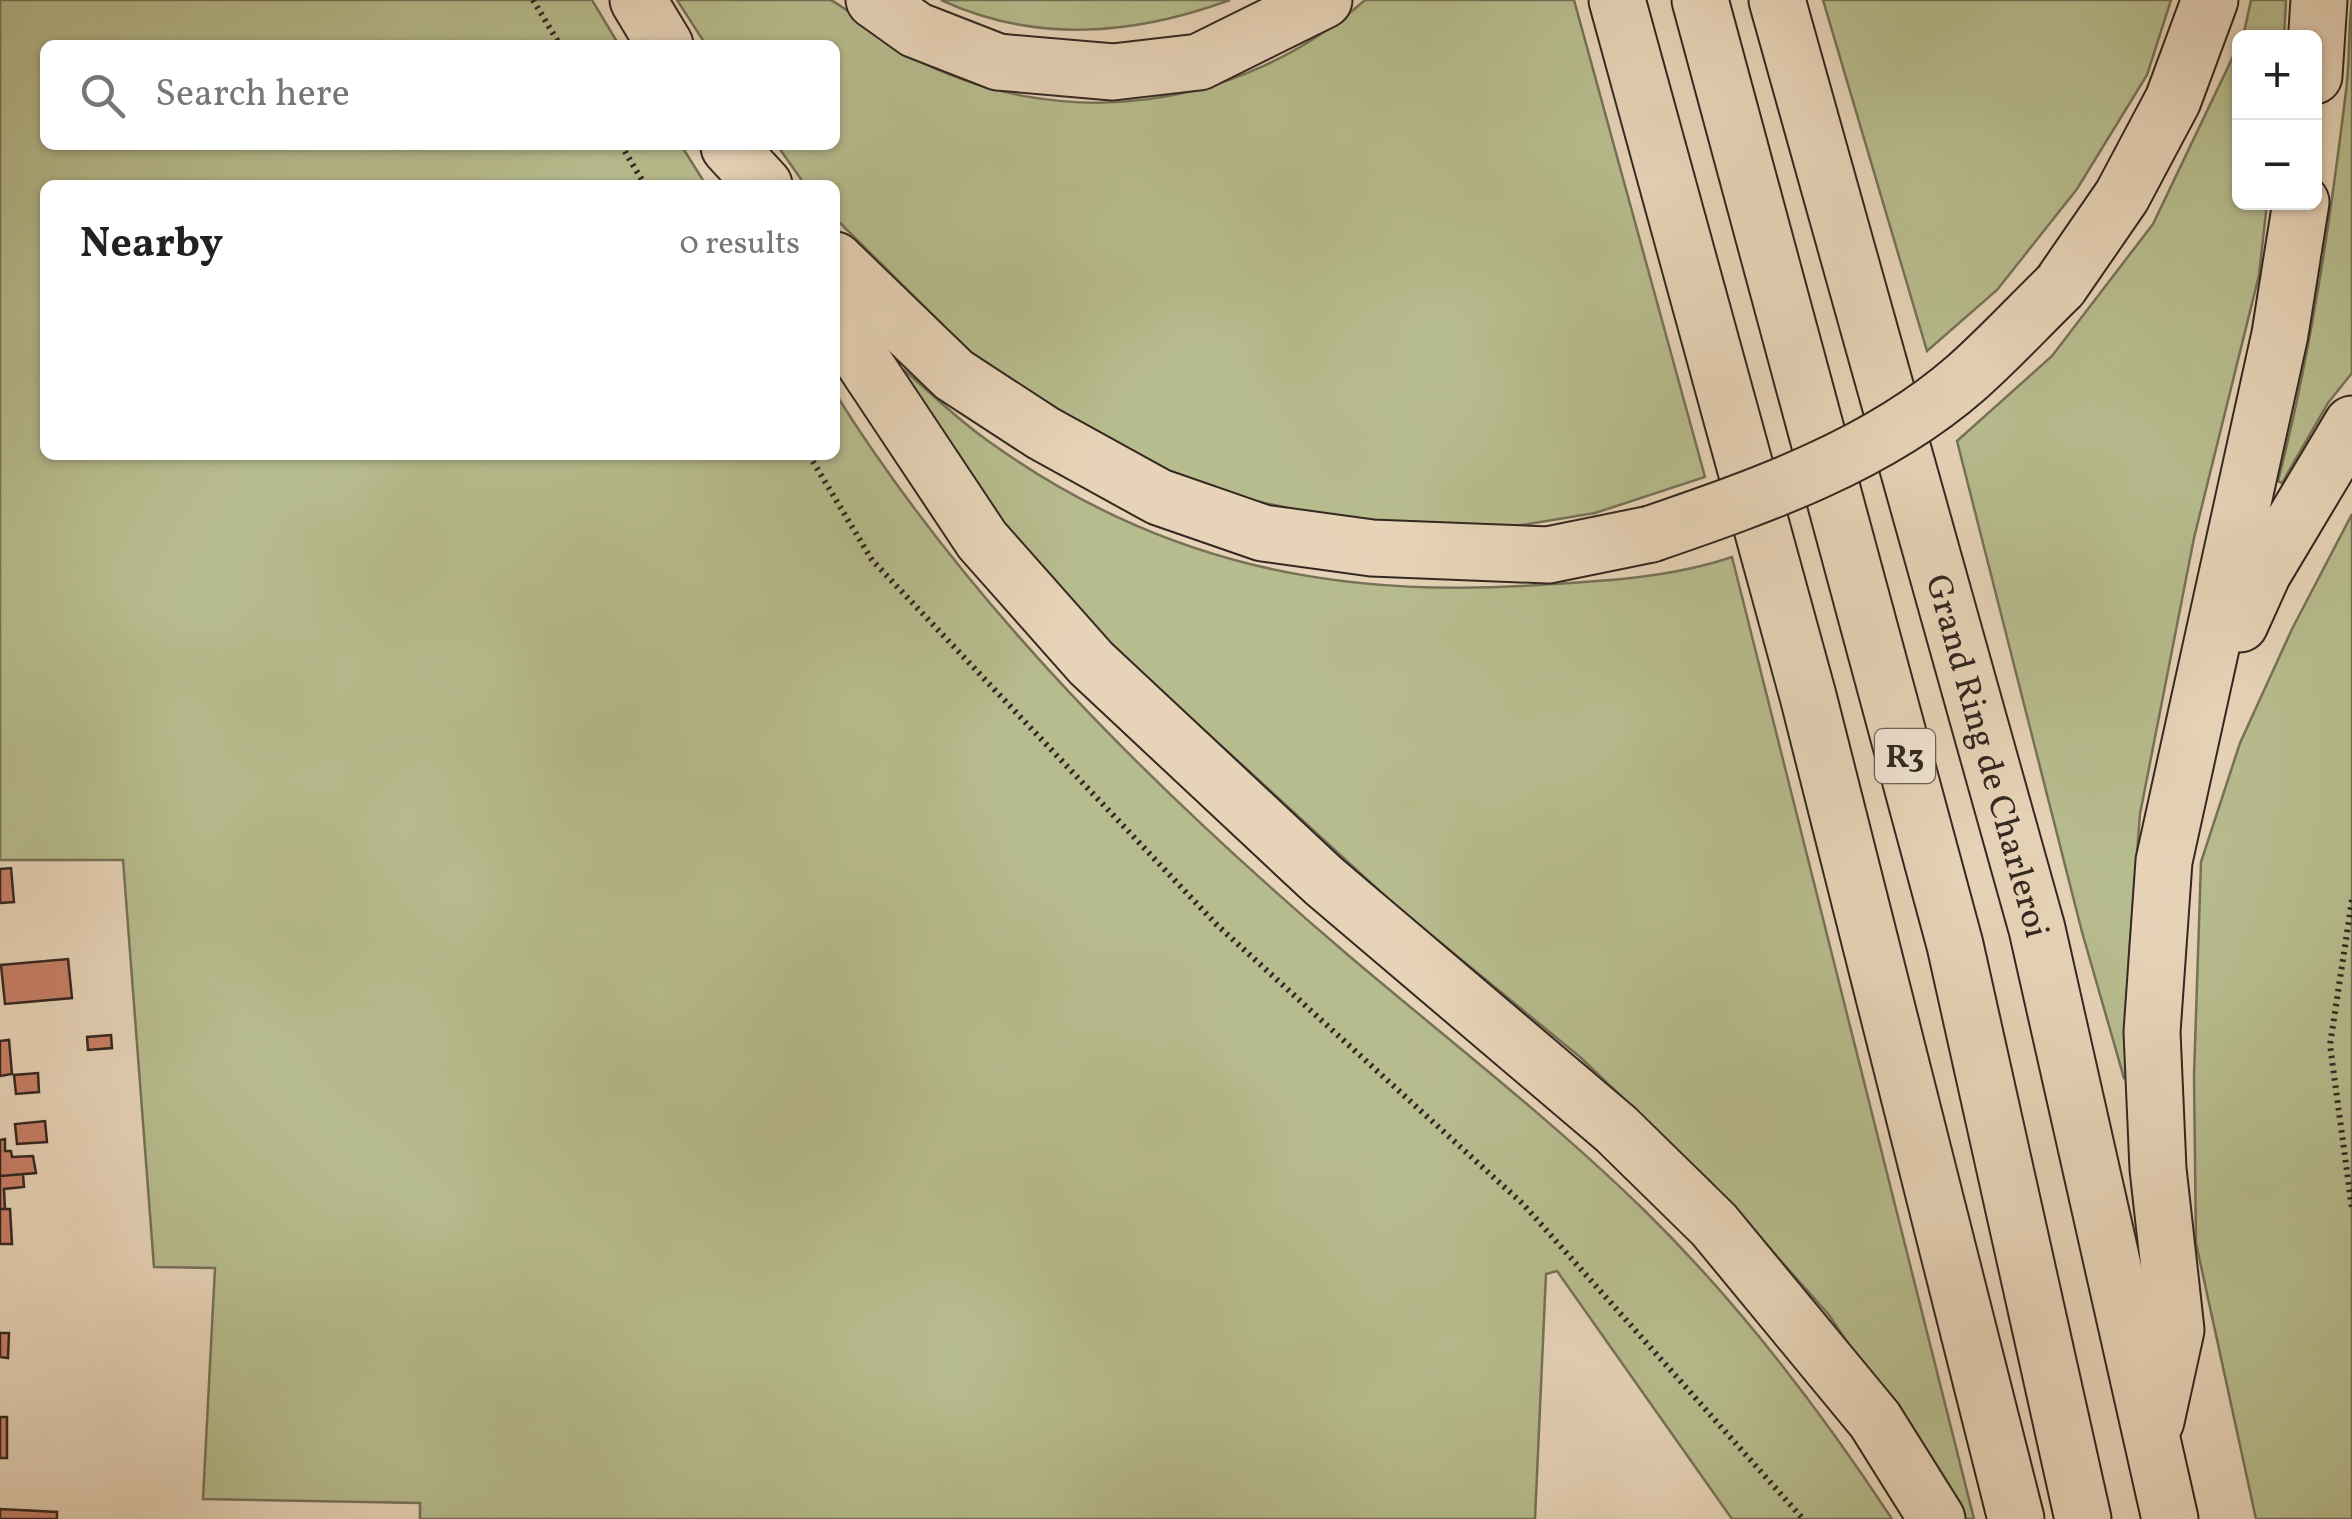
<!DOCTYPE html>
<html lang="en">
<head>
<meta charset="utf-8">
<style>
  :root { --surface:#fff; --page:#f6f6f6; --text:#222; --muted:#767676; --line:#e0e0e0 }
  body { margin:0; font-family:Vollkorn,serif; background:var(--page); color:var(--text) }
  .controls { position:absolute; right:30px; top:30px; display:grid; overflow:hidden; border-radius:15px; box-shadow:0 2px 8px #0004 }
  .controls button { width:90px; height:90px; display:grid; place-items:center; padding:0; border:0; border-bottom:2px solid var(--line); background:var(--surface); color:var(--text); font:50px sans-serif }
  .list { margin:0; padding:0; list-style:none }
  h2 { display:flex; justify-content:space-between; align-items:center; height:130px; margin:0; padding:0 40px; font-size:42px }
  h2 small { font-size:32px; font-weight:400; color:var(--muted) }
  .icon { flex:none; width:55px; height:55px; fill:none; stroke:currentColor; stroke-width:2; stroke-linecap:round; stroke-linejoin:round }
  .map { position:relative; flex:none; width:2352px; height:1519px; overflow:hidden }
  .search { position:absolute; background:var(--surface); box-shadow:0 2px 8px #0004; left:40px; top:40px; width:800px; height:110px; display:flex; align-items:center; gap:25px; box-sizing:border-box; padding:0 35px; border-radius:15px; color:var(--muted); font-size:38px }
  .panel { position:absolute; background:var(--surface); box-shadow:0 2px 8px #0004; left:40px; top:180px; width:800px; height:280px; border-radius:15px }
  .map>svg:first-child { display:block }
</style>
</head>
<body>
<div class="map">
<svg width="2352" height="1519" viewBox="0 0 2352 1519">
  <rect width="100%" height="100%" fill="#e7d3b7"/>
  <filter id="stains"><feTurbulence type="fractalNoise" baseFrequency=".002" numOctaves="4"/><feColorMatrix values="0 0 0 0 .2 0 0 0 0 .09 0 0 0 0 .02 0 0 0 .5 -.17"/></filter>
  <radialGradient id="worn" r=".72"><stop offset=".6" stop-color="#630" stop-opacity="0"/><stop offset="1" stop-color="#630" stop-opacity=".3"/></radialGradient>
  <path fill="#b7bc8e" stroke="#767258" stroke-width="2.5" d="M0,0h592l27,45h-574v100h636l25,40h-661v270h790v-62c135,215 321,398 513,562 99,84 203,164 296,255 95,93 175,198 248,309h-160l-175,-248 -11,3 -11,245h-1115v-16l-217,-4 12,-231 -61,-1 -31,-407h-123z
    M677,0c38,0 77,0 115,0 11,0 28,0 38,0 15,5 60,46 81,57 150,78 328,54 454,-57h209l131,477 -110,36 -97,16 -158,-10 -136,-29 -160,-88 -76,-52 -133,-132v-33l-32,-3 -26,-37h58v-100h-129z
    M941,0h289c-96,35 -194,44 -289,0z
    M1823,0h348l-24,75 -70,114 -80,101 -70,61z
    M2251,0h35l-2,37h-41z
    M2352,0v373l-24,30 -46,80 -4,-2c33,-128 52,-259 68,-390 4,-30 2,-62 6,-91z
    M2239,44l1,158 27,1 -8,72 -65,263 -54,276 -11,142v121l-5,1 -42,-146 -125,-491 95,-85 101,-132z
    M904,370c28,24 56,52 87,73 168,120 343,156 546,142 66,-4 133,-7 195,-28l242,962h-8l-137,-204 -118,-133 -131,-125 -183,-150 -291,-267 -113,-124 -99,-140z
    M2352,514v1005h-96l-60,-276 -2,-167 7,-214 39,-119 52,-114z"/>
  <path fill="#c87f67" stroke="#342822" stroke-width="2.5" d="M11,868l3,34 -14,1v-34z
    M68,959l4,39 -67,6 -4,-39z
    M111,1035l1,13 -24,2 -1,-13z
    M9,1040l3,34 -12,2v-35z
    M38,1073l1,19 -23,2 -2,-19z
    M45,1121l2,21 -30,2 -2,-20z
    M5,1139v12h6l1,6 21,-1 3,17 -36,3v-36z
    M23,1174l1,13 -20,2 1,20h-5v-33z
    M0,1209h10l2,35h-12z
    M0,1333h9l-1,25 -8,-1z
    M0,1417h7v41h-7z
    M0,1509l57,3v7h-57z"/>
  <g fill="none" stroke-linecap="round" stroke-linejoin="round">
    <g stroke="#342822" stroke-width="59">
      <g id="motorway">
        <path d="M638,0l27,45"/>
        <path d="M874,0l42,30 82,32 115,10 86,-10 125,-62"/>
        <path d="M1617,0l191,696 208,823"/>
        <path d="M1700,0l255,945 128,574"/>
        <path id="s1" d="M1777,0l260,929 133,590"/>
        <path d="M2314,76l5,-76"/>
        <path d="M729,147l35,38"/>
        <path d="M835,260l119,115 89,58 116,64 104,36 109,15 176,7 103,-21"/>
        <path d="M2060,286l62,-90 51,-96 37,-100"/>
        <path d="M835,319l147,221 109,123 233,218 292,248 98,96 161,195 62,99"/>
        <path d="M2240,624l23,-51 89,-149"/>
        <path d="M2156,1421l20,-91 -18,-161 -6,-137 12,-171 116,-527 21,-132"/>
      </g>
    </g>
    <path stroke="#342822" stroke-width="6" stroke-dasharray="2.5 5" stroke-linecap="butt" d="M533,0l27,45
      M621,145l24,40
      M809,455l63,105 345,365 306,279 280,315
      M2352,900l-22,145 22,164"/>
    <use href="#motorway" stroke="#e7d3b7" stroke-width="55"/>
    <g stroke="#342822" stroke-width="59" stroke-linecap="butt">
      <path id="motorway-bridge" d="M1651,534c110,-38 226,-78 315,-156 33,-29 62,-61 94,-92"/>
    </g>
    <use href="#motorway-bridge" stroke="#e7d3b7" stroke-width="55"/>
  </g>
  <g text-anchor="middle" stroke-width="8" stroke-linejoin="round" paint-order="stroke">
    <rect fill="#efe2d0" stroke="#6c6056" stroke-width="2.5" x="1875" y="729" width="60" height="54" rx="8"/>
    <g font-size="32" font-weight="bold" fill="#342822">
      <text x="1905" y="767">R3</text>
    </g>
    <g font-size="35" fill="#342822" stroke="#efe2d0">
      <text dy="12" stroke="none"><textPath href="#s1" startOffset="785">Grand Ring de Charleroi</textPath></text>
    </g>
  </g>
  <rect width="100%" height="100%" filter="url(#stains)"/>
  <rect width="100%" height="100%" fill="url(#worn)"/>
</svg>
<div class="controls">
<button>+</button>
<button>−</button>
</div>
<div class="search"><svg class="icon" aria-label="search" viewBox="0 0 24 24"><circle cx="10" cy="10" r="6"/><path d="M15 15l6 6"/></svg>Search here</div>
<section class="panel">
<h2>Nearby<small>0 results</small></h2>
<ul class="list">
</ul>
</section>
</div>
</body>
</html>
